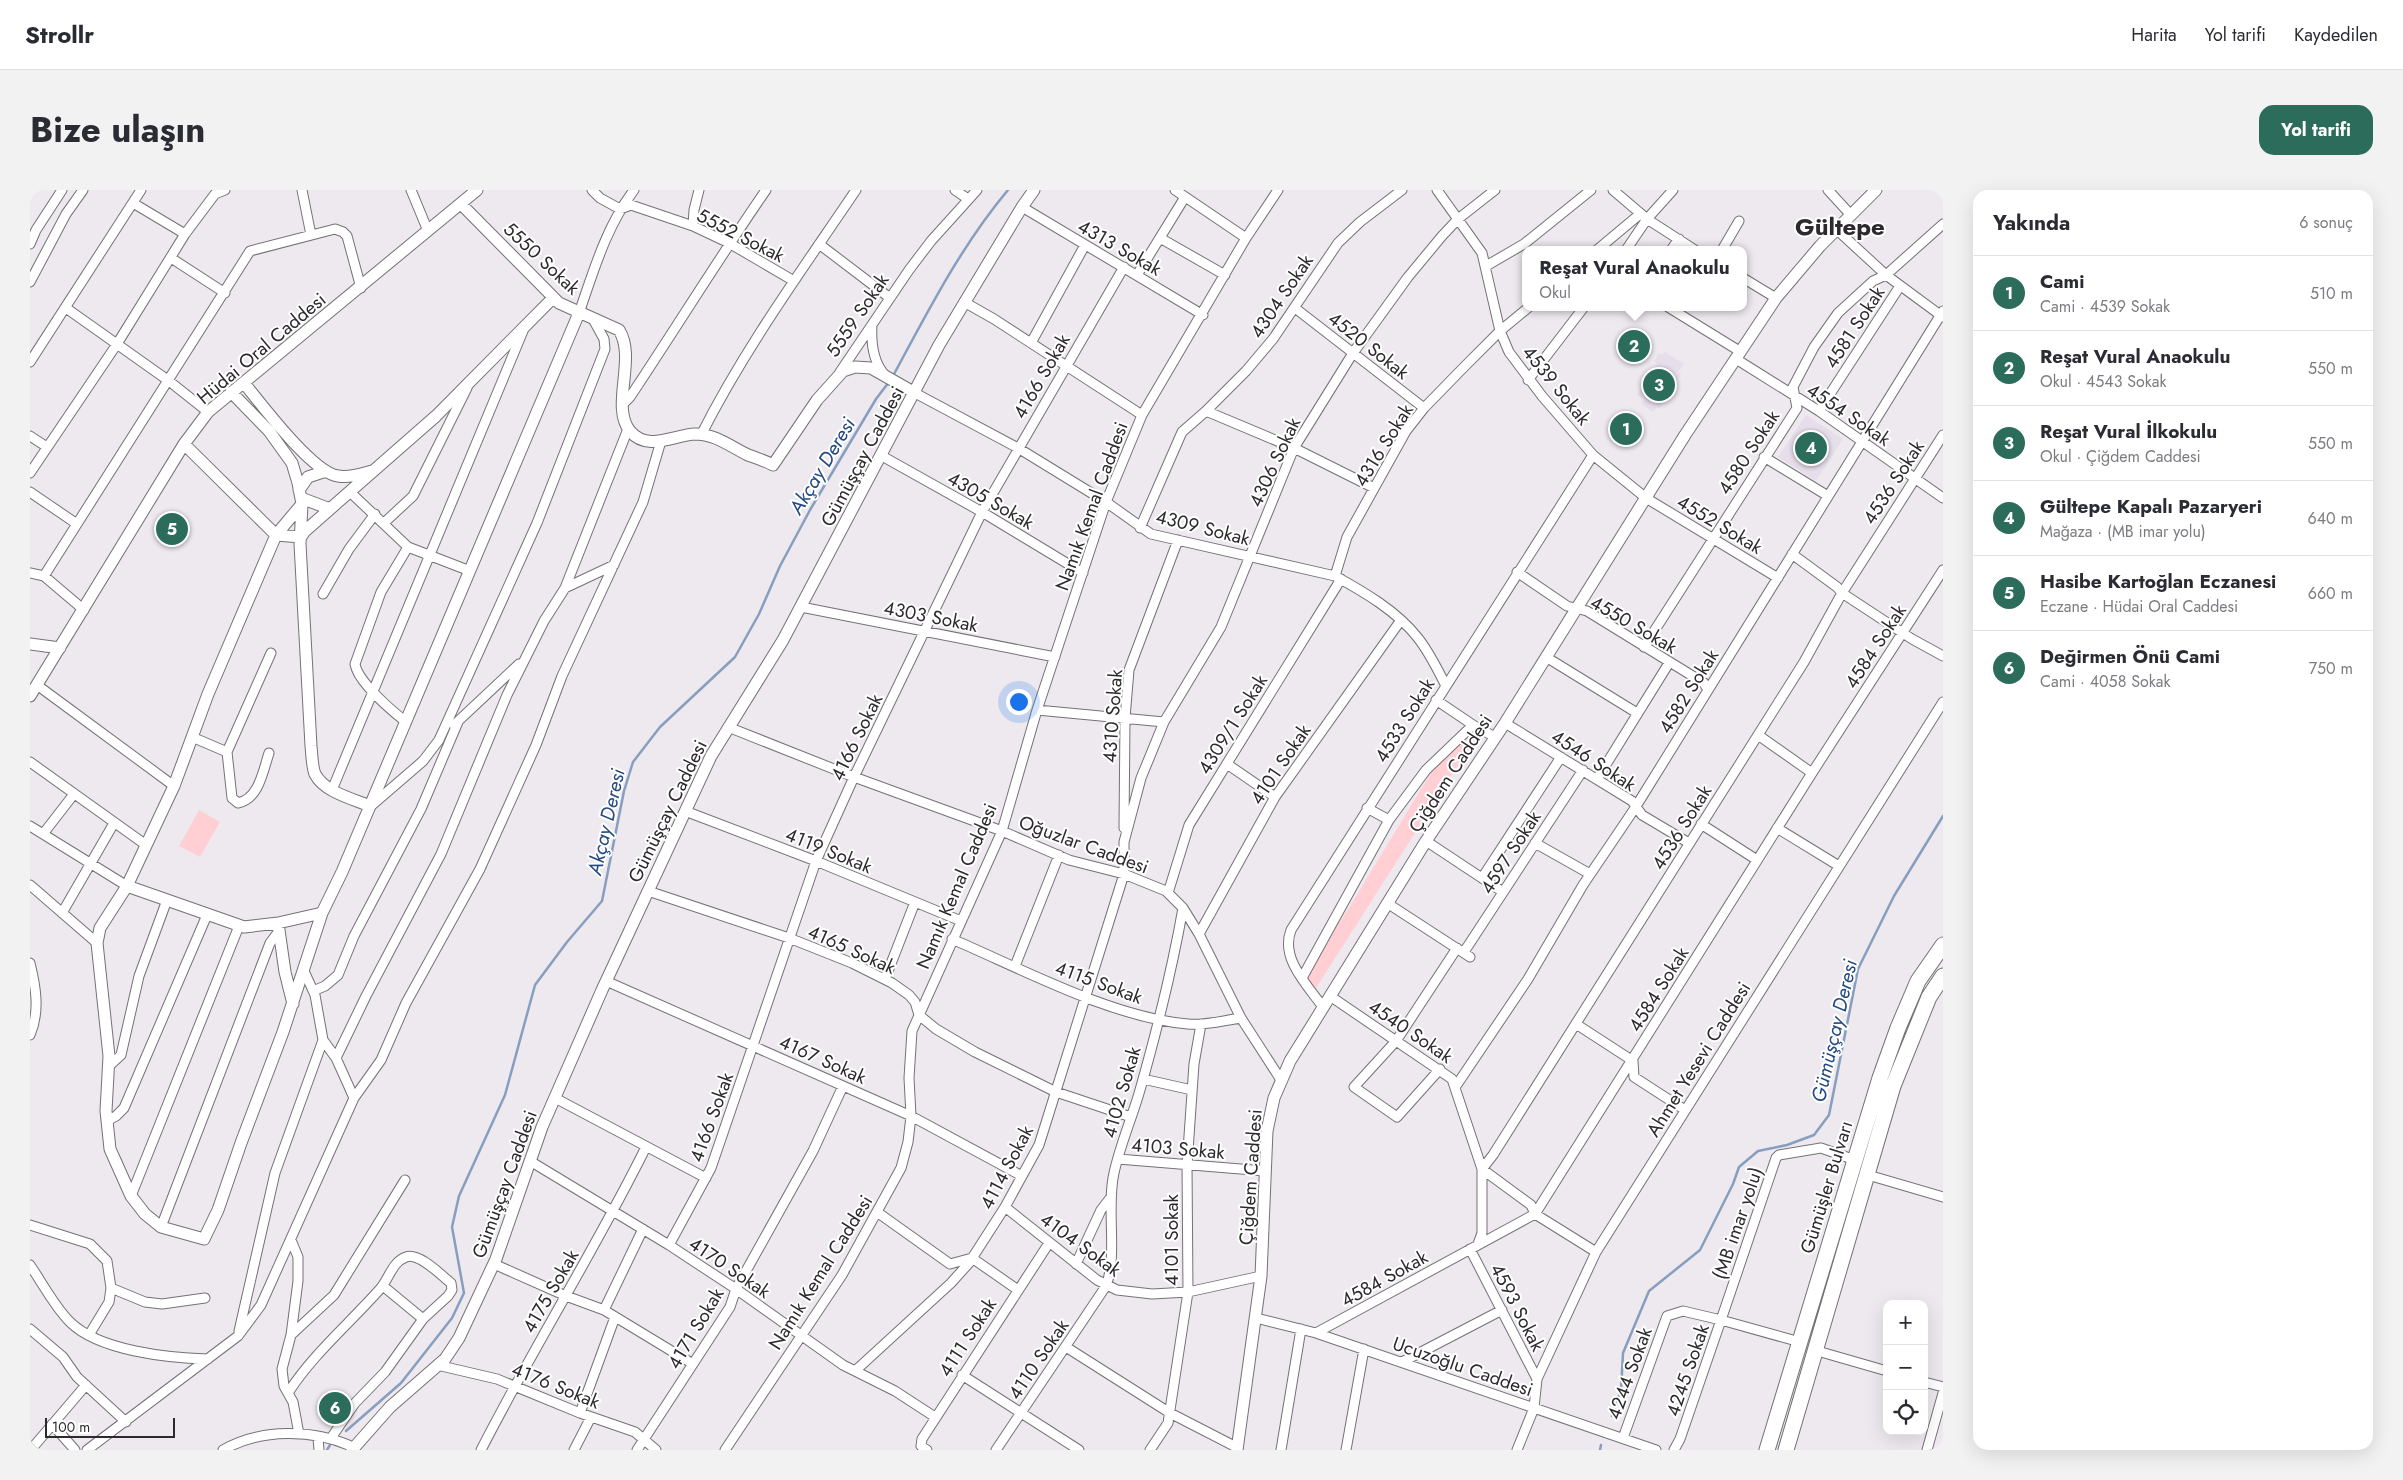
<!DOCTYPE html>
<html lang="tr">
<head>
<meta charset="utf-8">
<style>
  :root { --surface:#fff; --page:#f2f2f3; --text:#2b2b33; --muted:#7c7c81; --line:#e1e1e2; --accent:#2c6c5b }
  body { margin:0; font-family:Jost,sans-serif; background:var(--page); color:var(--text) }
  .controls { position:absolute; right:15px; bottom:15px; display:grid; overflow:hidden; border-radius:10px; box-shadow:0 5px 20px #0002 }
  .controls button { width:45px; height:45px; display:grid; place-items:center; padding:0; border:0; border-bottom:1px solid var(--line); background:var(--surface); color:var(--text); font:25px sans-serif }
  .scale { position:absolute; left:15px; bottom:12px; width:130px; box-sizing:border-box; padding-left:5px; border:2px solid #2c2a2c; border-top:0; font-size:14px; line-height:18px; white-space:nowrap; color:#2c2a2c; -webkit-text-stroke:4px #fff; paint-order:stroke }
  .you { position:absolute; left:988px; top:511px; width:18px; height:18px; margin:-12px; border:4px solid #fff; border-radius:50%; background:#1a73e8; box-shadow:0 0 0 8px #1a73e833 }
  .badge { display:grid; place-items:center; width:32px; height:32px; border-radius:50%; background:var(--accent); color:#fff; font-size:16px; font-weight:700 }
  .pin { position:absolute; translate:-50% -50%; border:2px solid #fff; box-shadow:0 1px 5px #0006 }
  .popup { position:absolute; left:1492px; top:56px; width:225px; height:65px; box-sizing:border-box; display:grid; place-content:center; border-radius:10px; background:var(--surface); filter:drop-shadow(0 1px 4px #0005); font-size:16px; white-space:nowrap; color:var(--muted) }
  .popup b { font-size:19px; color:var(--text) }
  .popup::after { content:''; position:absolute; left:50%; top:100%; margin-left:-10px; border:10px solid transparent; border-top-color:var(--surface) }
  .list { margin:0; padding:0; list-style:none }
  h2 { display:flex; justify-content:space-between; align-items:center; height:65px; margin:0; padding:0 20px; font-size:21px }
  h2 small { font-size:16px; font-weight:400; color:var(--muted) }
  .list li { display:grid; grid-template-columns:32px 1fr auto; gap:15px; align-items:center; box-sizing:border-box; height:75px; padding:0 20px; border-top:1px solid var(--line) }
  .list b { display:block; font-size:19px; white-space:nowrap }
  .list p { margin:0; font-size:16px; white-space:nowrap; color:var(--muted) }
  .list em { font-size:16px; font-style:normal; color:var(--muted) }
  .icon { flex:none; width:28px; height:28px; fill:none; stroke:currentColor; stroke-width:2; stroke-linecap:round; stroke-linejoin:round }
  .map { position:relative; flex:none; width:1913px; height:1260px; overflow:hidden; border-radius:15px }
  header { display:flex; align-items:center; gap:30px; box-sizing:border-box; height:70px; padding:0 25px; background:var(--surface); border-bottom:1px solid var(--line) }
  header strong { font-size:24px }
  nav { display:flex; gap:28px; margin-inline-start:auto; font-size:18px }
  .intro { display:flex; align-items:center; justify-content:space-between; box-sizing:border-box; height:120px; padding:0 30px }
  h1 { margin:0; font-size:35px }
  .button { padding:12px 22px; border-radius:15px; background:var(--accent); color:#fff; font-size:18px; font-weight:700 }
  main { display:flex; gap:30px; padding:0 30px }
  aside { flex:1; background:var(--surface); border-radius:15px; box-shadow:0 5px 20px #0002 }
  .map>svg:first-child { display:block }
</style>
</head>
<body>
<header>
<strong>Strollr</strong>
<nav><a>Harita</a><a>Yol tarifi</a><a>Kaydedilen</a></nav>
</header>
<div class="intro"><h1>Bize ulaşın</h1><a class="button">Yol tarifi</a></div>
<main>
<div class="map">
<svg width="1913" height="1260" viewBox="0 0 1913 1260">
  <rect width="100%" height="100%" fill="#ede9ef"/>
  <path fill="#e7deeb" d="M1604,138l17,11 -16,25 -18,-11z
    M1635,162l19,12 -6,8 3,2 -22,35 -2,-2 -4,5 -12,-8 3,-5 -7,-4 20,-32 -3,-2 5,-8 3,2z
    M1776,225l37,24 -27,42 -38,-24z"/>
  <path fill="#ffcfd4" d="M1434,537l13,9 -161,252 -8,-7v-9l7,-14 34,-50 97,-160z
    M169,620l21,12 -20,35 -21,-11z"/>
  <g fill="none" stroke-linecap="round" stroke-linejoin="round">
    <path stroke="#889ebe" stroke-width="2.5" d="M863,186c35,-65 68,-130 115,-186
      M1582,1226l9,-26 2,-37 26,-62 51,-41 33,-66 6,-17 19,-16 29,-6 27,-10 15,-20 29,-146 36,-73 49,-80
      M316,1241l55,-48 51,-65 12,-25 -12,-66 7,-31 46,-101 30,-110 32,-43 35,-41 22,-110 9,-29 27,-35 75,-70 24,-43 21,-48 30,-56 66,-111 13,-17
      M297,1260l3,-5
      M1570,1260l1,-5"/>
    <g stroke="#757177" stroke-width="11">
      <path id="minor" d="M272,0l9,45
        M381,0l17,41
        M562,0l8,8 20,11 11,-4 62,21 36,17 65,38
        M925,0l13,9
        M1145,0l71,48
        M1407,0l45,63 18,78 9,21 33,44 51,59 53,43 132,80
        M1583,0l34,29 48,31
        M1798,0l22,24
        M103,13l52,31
        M992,17l181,108
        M663,36l1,-16 5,-20
        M1806,39l50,46 57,42
        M1130,48l65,37
        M0,54l6,-14 26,-40
        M789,54l71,54
        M1567,60l43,-36
        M1596,60l21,-31 26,-29
        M1641,60l8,-11
        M1692,60l17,-29
        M141,68l54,35
        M1456,76l38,-22 67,-54
        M1107,85l48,-78
        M1713,88l33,20
        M0,92l36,-68 17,-24
        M934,112l30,17 148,96
        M1638,117l73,45
        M36,118l103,73 39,31
        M1265,118l129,100
        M549,123c15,-43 27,-86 55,-123
        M842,135c-1,17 1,36 12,49
        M1001,153l54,-98
        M1706,169l83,52 124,87
        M0,172l111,-172
        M810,182l69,-102 22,-29 46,-51
        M1498,190l56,-73
        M885,203l103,55 88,54 45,32 184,42c29,16 62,35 83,62 11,14 19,30 27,46
        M593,214l7,-7c46,-69 89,-139 136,-207
        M1176,221l40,-40 27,-32 65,-96 22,-21 42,-32
        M1789,221l81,-125
        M671,245c44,-87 101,-165 155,-245
        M0,246l17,11
        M852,266l100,56 101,61
        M1734,267l64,39
        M0,283l87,-129 68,-110 30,-40 10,-4
        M0,302l47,32
        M320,302l58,55 62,24
        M355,332l28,-26 54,-108
        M1110,338l42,-96 24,-21 88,37 80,40
        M1762,364l45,33 5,6 70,46 31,17
        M1487,382l50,34 20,5 117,72 4,7
        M0,383l14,3 40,34
        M14,386l206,-325 85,-22 8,3 4,4 14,52
        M1305,386l12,-39 59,-106 18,-23 42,-43 34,-34 29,-24
        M535,398l49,-23
        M293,404l26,-45 26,-35
        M771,417l254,50
        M1614,457l153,-239 -4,-21 21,-40 24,-34 35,-32 13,-6 57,-51
        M1516,467l91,56
        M7,495l137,101
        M1406,510l37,25 22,12
        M1007,520l127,12 57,-95 73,-179 59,-95 55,-76 34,-41 16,-17 37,-29
        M376,532c-15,-12 -48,-40 -51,-58l26,-72 27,-45
        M1475,533l127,78 10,14 47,28
        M424,535l65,-61
        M698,537l126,50 148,54 67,29 55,14 42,17 17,17 16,26 42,84 40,62
        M1728,545l54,38
        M162,547l35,15 5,46 6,5c21,-4 25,-32 31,-50
        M197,562l44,-99
        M0,572l116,83
        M1197,574l48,33
        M1567,589l72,-116
        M302,600l191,-459
        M342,615l51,-44 16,-21 98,-217 68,-174 -1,-10 -11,-20
        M1337,618l22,12
        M655,621l131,50 145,60
        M1671,634l56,36
        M0,636l97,60
        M1094,638l1,-110 4,-48 49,-130
        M1747,638l62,38
        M13,644l31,-40
        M1396,651l77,51
        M1505,653l55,31
        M1452,688l79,-121
        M0,695l67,58
        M618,701l141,47 63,25 40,20 17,12 6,7 4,13 17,14 39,23 81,40 75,25
        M1138,703l21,-68 152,-246
        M1357,713l83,54
        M32,723l52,-90
        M1169,744l76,-137 126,-177
        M922,749c70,30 161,79 236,85 17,2 37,-4 53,-6
        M1434,762l119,-182
        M0,773c6,24 10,49 0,72
        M985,776l44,-111
        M274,781l11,24 8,45 13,18 18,40
        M1272,788l87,-158 37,-50 47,-45
        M855,789l30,-77
        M576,791l305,135 111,60
        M283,801l12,-5 13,-11 16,-39 67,-127 37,-87
        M1300,806l122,83 30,90 49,36 4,9 61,38
        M1293,817c-16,-22 -43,-49 -32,-77l302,-475
        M1546,834l57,37 1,16 51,33
        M306,868l30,-62 75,-142 66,-159 37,-74 21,-33 63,-159
        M78,877l13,-12 18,-79 28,-76
        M1410,879l-43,48 -43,-30 42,-46 61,-93
        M1113,889l49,11
        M1426,896l72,-107 55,-94 52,-77 308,-497
        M525,908l151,80
        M77,931l9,-5 8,-8 83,-193
        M1088,969l147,12
        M500,971l139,84 67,44 107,76 52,26 40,26
        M1838,985l75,22
        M101,1006l108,-270
        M975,1017l92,73 20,10 35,4 36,-2 73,-16
        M847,1022l73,52 22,-6 46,32
        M0,1035l60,19 17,17 4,27 -2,14 -20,33
        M131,1037l109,-284 9,-12
        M261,1050l7,17v24l-7,54 -9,34 2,17 9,16 6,32
        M1448,1054l4,-11v-64l11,-14 311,-493 38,-69 101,-158
        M639,1055l42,-77 105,-307 38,-84 128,-265 142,-245
        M1440,1059l67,130
        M464,1074l72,32 38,14 89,54
        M1046,1074l25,-54 10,-13
        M0,1075c13,19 24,41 40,57 29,29 99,36 138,37
        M353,1096l40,33
        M81,1098l34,14 17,2 43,-6
        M574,1120l39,-81
        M1226,1128l60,15 340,117
        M0,1139l33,28 14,20 49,45
        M209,1141l36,-158 48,-133
        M1286,1143l219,-119 277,-441 131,-203
        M261,1145l43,-40 71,-115
        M1036,1157l104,66 68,35
        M1784,1160l73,21
        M1372,1172l100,-52
        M407,1175l60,14 83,34 55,19 21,18
        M825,1181l96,-88 18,-20 36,-56 34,-62 85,-271v-32l17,-64 23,-56
        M932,1185l117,75
        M1894,1192l19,5
        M258,1203c25,-39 61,-69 92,-104 9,-10 12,-27 26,-32 13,-5 36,19 45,26l1,7 -4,6 -25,23 -38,53 -30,31 -24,35
        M550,1223l35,-96
        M22,1234l23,26
        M288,1248l1,12
        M1593,1248l44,-122 16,-5 38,9 55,-162 3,-3 42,-7 34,12
        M3,1260l1,-4 52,-61
        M57,1260l151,-114 23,-31 93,-207 27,-38 25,-57 74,-134 56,-124 26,-69 81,-174 18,-61
        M193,1260c38,-22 91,-21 130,-3
        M451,1260c52,-102 114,-200 165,-303
        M544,1260l17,-33
        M607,1260l93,-143 6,-18 77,-138 30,-65
        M695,1260l117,-175 59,-107 7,-26 3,-26 -2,-38 3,-47 90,-200 35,-121 69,-208 36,-87 104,-177 32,-48
        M897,1260l-6,-4 1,-7 127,-196
        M966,1260l110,-164c12,-31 0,-78 8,-113 6,-28 18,-55 26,-83 17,-60 32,-120 43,-182
        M1120,1260l18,-27 20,-131 -1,-127 7,-101 7,-40
        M1251,1260l20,-121
        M1316,1260l18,-101
        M1487,1260l17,-42 3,-29 59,-127 347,-550
        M1644,1260l6,-11 41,-119 79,22
        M1897,1260l16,-57"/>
    </g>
    <g stroke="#757177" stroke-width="13">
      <path id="tertiary" d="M431,14l98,99 60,27c18,28 -9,77 11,101 17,21 44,4 65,3 21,0 36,13 53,21 9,3 17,6 25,10l44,-65 26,-29 12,-4 16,1 44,25
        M214,193c17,21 69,90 94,93 12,2 23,-2 34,-5
        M201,202l38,39 23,32 6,20 4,21 -2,40 11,202c1,9 1,21 4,28 9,18 38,25 55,32
        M154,254l92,91 -68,159 -34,92 -47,100 -27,42 -3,15 12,113 -3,55 4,38 21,47 14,18 16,13 43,12 14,-29 23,-67 42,-111 39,-119 20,-41 237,-559
        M269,300l9,-13 18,-6
        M271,308l29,11
        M246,345l26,-31
        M246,345l25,2
        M271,347l4,-6 25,-22 106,-93 117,-118
        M0,454l30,4
        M0,506l154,-252 24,-32 269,-222
        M97,696l117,41 34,-4 44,-10
        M248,733l7,49 8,32
        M322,1260l38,-43 55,-48 14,-21 37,-79 46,-132 60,-137 109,-234 72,-116 156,-295 83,-138 12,-17
        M1207,1260l24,-174 6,-145 7,-33 16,-37 136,-220 79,-118 180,-288 91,-137 44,-52 56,-56"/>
    </g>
    <g stroke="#757177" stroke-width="17">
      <path id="primary" d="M1737,1260l113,-372 18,-50 20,-47 25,-36
        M1756,1260l107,-364 36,-89 14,-21"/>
    </g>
    <use href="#minor" stroke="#fff" stroke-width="9"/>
    <use href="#tertiary" stroke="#fff" stroke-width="11"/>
    <use href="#primary" stroke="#fff" stroke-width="15"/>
  </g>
  <g text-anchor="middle" stroke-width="4" stroke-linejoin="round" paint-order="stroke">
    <g font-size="19" fill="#2c2a2c" stroke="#fff">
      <text transform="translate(711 45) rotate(27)" y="7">5552 Sokak</text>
      <text transform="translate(1090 57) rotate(30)" y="7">4313 Sokak</text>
      <text transform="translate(512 68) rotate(43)" y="7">5550 Sokak</text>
      <text transform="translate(1251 106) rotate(-56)" y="7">4304 Sokak</text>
      <text transform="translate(827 125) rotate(-56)" y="7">5559 Sokak</text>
      <text transform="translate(1824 137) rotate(-57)" y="7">4581 Sokak</text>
      <text transform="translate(1339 155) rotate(38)" y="7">4520 Sokak</text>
      <text transform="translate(231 158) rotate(-40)" y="7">Hüdai Oral Caddesi</text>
      <text transform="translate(1011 186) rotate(-60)" y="7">4166 Sokak</text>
      <text transform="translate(1527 195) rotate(51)" y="7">4539 Sokak</text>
      <text transform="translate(1819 224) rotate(34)" y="7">4554 Sokak</text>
      <text transform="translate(1353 255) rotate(-58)" y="7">4316 Sokak</text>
      <text transform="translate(1718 262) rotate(-57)" y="7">4580 Sokak</text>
      <text transform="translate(832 266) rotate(-62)" y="7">Gümüşçay Caddesi</text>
      <text transform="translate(1244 272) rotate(-65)" y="7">4306 Sokak</text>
      <text transform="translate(1863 292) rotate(-57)" y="7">4536 Sokak</text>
      <text transform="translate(961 310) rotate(30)" y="7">4305 Sokak</text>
      <text transform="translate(1061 316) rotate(-70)" y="7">Namık Kemal Caddesi</text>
      <text transform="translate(1690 334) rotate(31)" y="7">4552 Sokak</text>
      <text transform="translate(1173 337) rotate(14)" y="7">4309 Sokak</text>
      <text transform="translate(901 426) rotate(11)" y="7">4303 Sokak</text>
      <text transform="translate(1604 434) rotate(30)" y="7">4550 Sokak</text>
      <text transform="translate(1845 456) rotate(-57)" y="7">4584 Sokak</text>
      <text transform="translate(1658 501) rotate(-58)" y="7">4582 Sokak</text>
      <text transform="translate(1082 526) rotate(-86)" y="7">4310 Sokak</text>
      <text transform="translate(1374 530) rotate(-58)" y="7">4533 Sokak</text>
      <text transform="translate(1202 534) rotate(-58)" y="7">4309/1 Sokak</text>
      <text transform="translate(826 547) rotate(-64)" y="7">4166 Sokak</text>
      <text transform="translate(1564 570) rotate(33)" y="7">4546 Sokak</text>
      <text transform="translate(1250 574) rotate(-56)" y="7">4101 Sokak</text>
      <text transform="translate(1420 583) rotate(-57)" y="7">Çiğdem Caddesi</text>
      <text transform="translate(637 621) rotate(-64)" y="7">Gümüşçay Caddesi</text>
      <text transform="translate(1651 637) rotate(-58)" y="7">4536 Sokak</text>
      <text transform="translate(1054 654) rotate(20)" y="7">Oğuzlar Caddesi</text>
      <text transform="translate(799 660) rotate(22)" y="7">4119 Sokak</text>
      <text transform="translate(1480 662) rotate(-57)" y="7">4597 Sokak</text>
      <text transform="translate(926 696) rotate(-67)" y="7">Namık Kemal Caddesi</text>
      <text transform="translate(822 759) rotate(24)" y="7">4165 Sokak</text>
      <text transform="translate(1069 792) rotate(20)" y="7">4115 Sokak</text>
      <text transform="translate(1628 799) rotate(-58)" y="7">4584 Sokak</text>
      <text transform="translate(1381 841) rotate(34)" y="7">4540 Sokak</text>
      <text transform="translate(793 869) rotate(24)" y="7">4167 Sokak</text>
      <text transform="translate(1668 869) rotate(-58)" y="7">Ahmet Yesevi Caddesi</text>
      <text transform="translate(1091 902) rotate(-74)" y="7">4102 Sokak</text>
      <text transform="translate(681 927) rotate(-70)" y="7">4166 Sokak</text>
      <text transform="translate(1148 958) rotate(5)" y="7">4103 Sokak</text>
      <text transform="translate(976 977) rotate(-62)" y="7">4114 Sokak</text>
      <text transform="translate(1220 987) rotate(-86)" y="7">Çiğdem Caddesi</text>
      <text transform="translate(474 994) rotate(-70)" y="7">Gümüşçay Caddesi</text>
      <text transform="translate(1796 997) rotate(-73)" y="7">Gümüşler Bulvarı</text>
      <text transform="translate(1707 1033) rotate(-71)" y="7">(MB imar yolu)</text>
      <text transform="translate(1141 1050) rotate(-90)" y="7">4101 Sokak</text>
      <text transform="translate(1051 1054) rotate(36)" y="7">4104 Sokak</text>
      <text transform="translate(700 1077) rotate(34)" y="7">4170 Sokak</text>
      <text transform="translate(790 1082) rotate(-58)" y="7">Namık Kemal Caddesi</text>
      <text transform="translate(1354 1088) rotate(-29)" y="7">4584 Sokak</text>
      <text transform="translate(520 1101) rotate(-60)" y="7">4175 Sokak</text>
      <text transform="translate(1488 1117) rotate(63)" y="7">4593 Sokak</text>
      <text transform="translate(665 1138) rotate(-59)" y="7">4171 Sokak</text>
      <text transform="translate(937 1147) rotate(-57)" y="7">4111 Sokak</text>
      <text transform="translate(1008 1169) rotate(-56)" y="7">4110 Sokak</text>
      <text transform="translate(1433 1176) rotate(19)" y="7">Ucuzoğlu Caddesi</text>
      <text transform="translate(1657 1180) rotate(-71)" y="7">4245 Sokak</text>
      <text transform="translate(1599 1183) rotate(-70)" y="7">4244 Sokak</text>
      <text transform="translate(526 1195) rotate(22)" y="7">4176 Sokak</text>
    </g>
    <g font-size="20" font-style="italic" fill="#234a81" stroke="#fff">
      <text transform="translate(792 276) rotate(-59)" y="7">Akçay Deresi</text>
      <text transform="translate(576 632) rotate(-77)" y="7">Akçay Deresi</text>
      <text transform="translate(1804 841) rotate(-77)" y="7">Gümüşçay Deresi</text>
    </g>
    <g font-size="24" font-weight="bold" fill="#2c2a2c" stroke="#fff">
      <text x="1810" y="45">Gültepe</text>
    </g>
  </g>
</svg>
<div class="controls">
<button>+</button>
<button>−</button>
<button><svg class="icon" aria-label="locate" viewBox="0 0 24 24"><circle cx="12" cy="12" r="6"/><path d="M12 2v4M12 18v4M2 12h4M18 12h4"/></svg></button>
</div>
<div class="scale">100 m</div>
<div class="you"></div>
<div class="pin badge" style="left:1596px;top:239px">1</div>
<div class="pin badge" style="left:1604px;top:156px">2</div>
<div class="popup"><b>Reşat Vural Anaokulu</b>Okul</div>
<div class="pin badge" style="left:1629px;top:195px">3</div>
<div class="pin badge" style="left:1781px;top:258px">4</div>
<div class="pin badge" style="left:142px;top:339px">5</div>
<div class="pin badge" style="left:305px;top:1218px">6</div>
</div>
<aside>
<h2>Yakında<small>6 sonuç</small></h2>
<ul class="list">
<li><span class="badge">1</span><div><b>Cami</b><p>Cami · 4539 Sokak</p></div><em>510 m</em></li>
<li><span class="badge">2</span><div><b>Reşat Vural Anaokulu</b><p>Okul · 4543 Sokak</p></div><em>550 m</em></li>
<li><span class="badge">3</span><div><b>Reşat Vural İlkokulu</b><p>Okul · Çiğdem Caddesi</p></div><em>550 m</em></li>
<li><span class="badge">4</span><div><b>Gültepe Kapalı Pazaryeri</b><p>Mağaza · (MB imar yolu)</p></div><em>640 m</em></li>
<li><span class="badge">5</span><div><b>Hasibe Kartoğlan Eczanesi</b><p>Eczane · Hüdai Oral Caddesi</p></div><em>660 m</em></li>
<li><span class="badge">6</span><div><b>Değirmen Önü Cami</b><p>Cami · 4058 Sokak</p></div><em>750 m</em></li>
</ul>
</aside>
</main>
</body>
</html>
